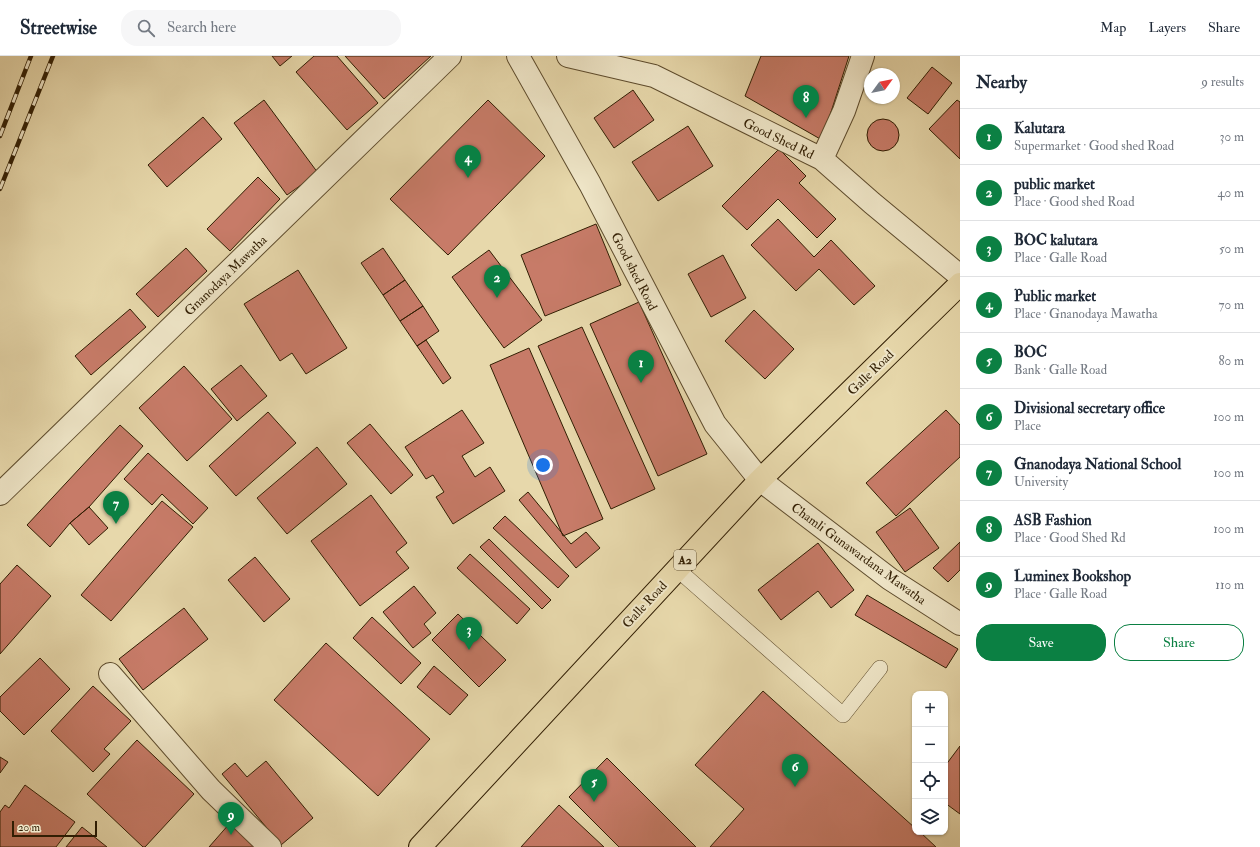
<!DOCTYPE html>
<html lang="en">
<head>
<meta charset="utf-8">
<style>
  :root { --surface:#fff; --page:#f6f6f7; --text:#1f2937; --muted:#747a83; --line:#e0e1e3; --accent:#0b8043 }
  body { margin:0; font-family:"IM FELL Double Pica",serif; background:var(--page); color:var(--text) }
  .controls { position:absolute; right:12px; bottom:12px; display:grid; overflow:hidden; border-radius:8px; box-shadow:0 1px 3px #0004 }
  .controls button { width:36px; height:36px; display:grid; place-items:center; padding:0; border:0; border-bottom:1px solid var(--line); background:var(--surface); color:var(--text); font:20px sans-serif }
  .compass { position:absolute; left:864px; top:12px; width:36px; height:36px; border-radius:50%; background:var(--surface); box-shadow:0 1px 3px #0004; rotate:57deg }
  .scale { position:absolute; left:12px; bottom:10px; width:85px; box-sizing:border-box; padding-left:4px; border:2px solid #311e03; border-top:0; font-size:11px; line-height:14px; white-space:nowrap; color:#311e03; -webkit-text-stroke:3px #efe6c8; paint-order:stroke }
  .you { position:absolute; left:543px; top:409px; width:14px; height:14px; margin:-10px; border:3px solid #fff; border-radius:50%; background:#1a73e8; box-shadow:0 0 0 6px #1a73e833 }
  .badge { display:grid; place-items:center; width:26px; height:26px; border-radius:50%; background:var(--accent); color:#fff; font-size:13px; font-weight:700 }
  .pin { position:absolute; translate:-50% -33px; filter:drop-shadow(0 1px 2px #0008) }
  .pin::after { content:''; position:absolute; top:21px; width:14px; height:12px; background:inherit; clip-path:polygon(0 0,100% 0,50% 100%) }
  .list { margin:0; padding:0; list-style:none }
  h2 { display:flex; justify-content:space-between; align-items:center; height:52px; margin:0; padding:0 16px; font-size:17px }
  h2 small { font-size:13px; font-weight:400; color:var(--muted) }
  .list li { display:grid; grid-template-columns:26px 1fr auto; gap:12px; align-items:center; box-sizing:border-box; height:56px; padding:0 16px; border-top:1px solid var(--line) }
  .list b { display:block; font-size:15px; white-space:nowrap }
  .list p { margin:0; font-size:13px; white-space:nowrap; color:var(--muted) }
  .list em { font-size:13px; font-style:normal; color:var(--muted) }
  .actions { display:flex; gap:8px; padding:12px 16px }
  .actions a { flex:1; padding:9px 0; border:1px solid var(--accent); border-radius:16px; text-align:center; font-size:14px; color:var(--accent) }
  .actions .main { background:var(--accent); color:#fff }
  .icon { flex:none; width:22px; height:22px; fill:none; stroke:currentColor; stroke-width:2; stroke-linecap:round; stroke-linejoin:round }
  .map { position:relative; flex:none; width:960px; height:791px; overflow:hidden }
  header { display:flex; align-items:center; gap:24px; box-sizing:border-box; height:56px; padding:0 20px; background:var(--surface); border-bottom:1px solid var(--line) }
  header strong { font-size:19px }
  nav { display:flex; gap:22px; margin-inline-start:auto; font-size:14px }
  .search { width:280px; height:36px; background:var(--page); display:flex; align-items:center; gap:10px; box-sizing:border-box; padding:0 14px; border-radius:16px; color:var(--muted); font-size:15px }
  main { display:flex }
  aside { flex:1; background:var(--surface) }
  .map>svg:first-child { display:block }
</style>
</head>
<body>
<header>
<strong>Streetwise</strong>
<div class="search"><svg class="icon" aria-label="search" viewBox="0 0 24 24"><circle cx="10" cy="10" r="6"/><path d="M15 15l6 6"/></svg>Search here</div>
<nav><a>Map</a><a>Layers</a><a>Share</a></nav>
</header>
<main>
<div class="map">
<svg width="960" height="791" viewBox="0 0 960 791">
  <rect width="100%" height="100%" fill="#e7d8ab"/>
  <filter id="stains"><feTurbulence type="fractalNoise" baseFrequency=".005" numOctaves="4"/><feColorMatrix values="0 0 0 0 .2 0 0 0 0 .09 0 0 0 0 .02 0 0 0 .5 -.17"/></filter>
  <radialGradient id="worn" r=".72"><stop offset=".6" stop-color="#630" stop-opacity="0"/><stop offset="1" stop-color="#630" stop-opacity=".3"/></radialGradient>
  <path fill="#c77b68" stroke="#311e03" d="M272,0h20l-12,10z
    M314,0h23l41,47 -31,27 -51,-58z
    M345,0h86l-47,43z
    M761,0h88l-27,84 -77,-44z
    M932,11l20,16 -24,31 -21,-16z
    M633,34l21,30 -40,28 -20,-30z
    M264,44l54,73 -31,22 -53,-72z
    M488,44l57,56 -97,99 -58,-56z
    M957,44l3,2v57l-31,-30z
    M203,61l19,22 -55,48 -19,-22z
    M867 79a16 16 0 1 1 32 0a16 16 0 1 1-32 0Z
    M688,70l25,40 -55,35 -26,-39z
    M779,93l27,27 -7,7 37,36 -19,19 -39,-39 -31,31 -25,-24z
    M258,121l22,22 -50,52 -23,-22z
    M778,163l36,38 17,-17 44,46 -21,19 -35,-36 -23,22 -45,-46z
    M596,168l25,61 -76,31 -24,-61z
    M186,192l21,23 -49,46 -22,-23z
    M383,192l22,32 -22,15 -22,-32z
    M489,194l53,70 -38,28 -52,-71z
    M723,199l23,43 -35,19 -23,-43z
    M298,214l49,78 -41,26 -14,-21 -12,8 -36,-57z
    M405,224l18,26 -23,15 -17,-26z
    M639,246l68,152 -49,22 -68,-152z
    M423,250l16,25 -22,15 -17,-25z
    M130,253l16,18 -55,48 -16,-19z
    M754,254l40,39 -29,30 -40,-38z
    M582,271l73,162 -44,20 -73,-163z
    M426,284l25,38 -8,6 -26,-38z
    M529,292l74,171 -40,17 -73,-171z
    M241,309l26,31 -30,25 -26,-32z
    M184,310l48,53 -45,42 -48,-53z
    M462,354l22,33 -22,13 13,21 15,-10 15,24 -52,33 -17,-27 8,-5 -11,-17 -7,4 -21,-32z
    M946,354l14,15v32l-64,59 -30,-33z
    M268,356l28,31 -60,53 -27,-30z
    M370,368l43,51 -22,19 -44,-51z
    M120,369l23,21 -54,61 -19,16 -20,24 -23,-22z
    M317,391l30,37 -60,50 -30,-36z
    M148,397l60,55 -15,16 -31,-30 -10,11 -28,-26z
    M528,436l43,52 15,-12 14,16 -24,20 -57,-68z
    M371,439l36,48 -11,9 13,16 -49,38 -49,-65z
    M162,445l31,26 -82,94 -30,-26z
    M89,451l19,21 -19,17 -19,-22z
    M910,452l29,40 -34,24 -29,-40z
    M505,460l64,60 -11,12 -65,-60z
    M489,483l62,61 -9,9 -62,-62z
    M960,486v28l-12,12 -15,-14z
    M818,487l36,47 -23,18 -13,-17 -37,29 -23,-30z
    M470,498l60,55 -13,15 -60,-56z
    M255,501l35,42 -26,23 -36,-42z
    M17,509l34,31 -51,58v-70z
    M414,530l22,27 -12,11 7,9 -18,15 -30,-36z
    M867,539l91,54 -12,19 -91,-53z
    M184,552l24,31 -65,51 -24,-31z
    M458,558l48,46 -27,27 -47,-47z
    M372,561l49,46 -20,21 -48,-46z
    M326,587l104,96 -52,57 -104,-96z
    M40,602l30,31 -46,46 -24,-24v-14z
    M434,610l34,29 -18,20 -33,-28z
    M93,630l38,35 -27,28 6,5 -17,18 -42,-41z
    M763,635l152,137v4h5l16,15h-226l34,-38 -49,-44z
    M137,684l57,54 -49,53h-2l-56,-53z
    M960,690v68l-15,-11v-37z
    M0,701l8,5 -8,11z
    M607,702l89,89h-77l-50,-50z
    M266,705l47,57 -32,27 -59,-71 13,-11 12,14z
    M25,729l50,37 -19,25h-56v-35l5,-7 4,3z
    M559,749l45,42h-83z
    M230,767l25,24h-46z
    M82,771l25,20h-41z"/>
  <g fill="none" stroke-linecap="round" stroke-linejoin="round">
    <g stroke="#5e4c2d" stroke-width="16">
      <path id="lane" d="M677,513l166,146 37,-47"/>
    </g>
    <g stroke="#5e4c2d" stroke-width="24">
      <path id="street" d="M518,0l72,128 125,240 45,56 130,99 70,45
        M568,0l86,20 168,83 50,44 88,73
        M822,103l22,-48 19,-55
        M0,438l450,-438
        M110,618l101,116 59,57"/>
    </g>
    <g stroke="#311e03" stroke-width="24">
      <path id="highway" d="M420,791l340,-367 200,-196"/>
    </g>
    <use href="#lane" stroke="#efe6c8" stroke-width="15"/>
    <use href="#street" stroke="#efe6c8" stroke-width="22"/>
    <use href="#highway" stroke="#e7d8ab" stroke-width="22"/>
    <g stroke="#311e03" stroke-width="4.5">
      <path id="rail" d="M0,80l31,-80
        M0,133l53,-133"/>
    </g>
    <use href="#rail" stroke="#efe6c8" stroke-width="3" stroke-dasharray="9" stroke-linecap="butt"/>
  </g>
  <g text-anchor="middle" stroke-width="4" stroke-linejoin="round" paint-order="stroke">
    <rect fill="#efe6c8" stroke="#6a5a3e" stroke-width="1" x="674" y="494" width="22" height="20" rx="3"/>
    <g font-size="12" font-weight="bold" fill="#311e03">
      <text x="685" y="508">A2</text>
    </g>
    <g font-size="13" fill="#311e03" stroke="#efe6c8">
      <text transform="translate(779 82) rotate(26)" y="5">Good Shed Rd</text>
      <text transform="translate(635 215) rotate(63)" y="5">Good shed Road</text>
      <text transform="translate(225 219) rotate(-44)" y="5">Gnanodaya Mawatha</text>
      <text transform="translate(870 316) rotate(-44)" y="5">Galle Road</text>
      <text transform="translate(859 497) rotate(36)" y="5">Chamli Gunawardana Mawatha</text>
      <text transform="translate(644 548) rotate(-47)" y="5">Galle Road</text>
    </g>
  </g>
  <rect width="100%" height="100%" filter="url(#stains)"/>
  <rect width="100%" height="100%" fill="url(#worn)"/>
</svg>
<div class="controls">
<button>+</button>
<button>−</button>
<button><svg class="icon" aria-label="locate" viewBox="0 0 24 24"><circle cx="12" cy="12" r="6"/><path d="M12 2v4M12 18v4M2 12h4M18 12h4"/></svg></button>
<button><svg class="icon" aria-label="layers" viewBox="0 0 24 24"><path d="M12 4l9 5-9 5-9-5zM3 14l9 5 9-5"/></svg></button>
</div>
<svg class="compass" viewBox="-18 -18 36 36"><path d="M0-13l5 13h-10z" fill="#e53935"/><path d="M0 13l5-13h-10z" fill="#747a83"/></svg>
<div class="scale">20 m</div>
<div class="you"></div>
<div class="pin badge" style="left:641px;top:327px">1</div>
<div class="pin badge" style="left:497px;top:242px">2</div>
<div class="pin badge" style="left:469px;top:594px">3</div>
<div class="pin badge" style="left:468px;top:122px">4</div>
<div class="pin badge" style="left:594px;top:746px">5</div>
<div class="pin badge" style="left:795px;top:731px">6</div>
<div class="pin badge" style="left:116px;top:468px">7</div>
<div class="pin badge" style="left:806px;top:62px">8</div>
<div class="pin badge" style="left:231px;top:779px">9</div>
</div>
<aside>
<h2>Nearby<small>9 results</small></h2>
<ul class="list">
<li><span class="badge">1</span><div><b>Kalutara</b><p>Supermarket · Good shed Road</p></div><em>30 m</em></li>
<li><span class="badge">2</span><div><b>public market</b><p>Place · Good shed Road</p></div><em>40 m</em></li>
<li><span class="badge">3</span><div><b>BOC kalutara</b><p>Place · Galle Road</p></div><em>50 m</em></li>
<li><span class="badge">4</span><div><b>Public market</b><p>Place · Gnanodaya Mawatha</p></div><em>70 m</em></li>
<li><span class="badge">5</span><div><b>BOC</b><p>Bank · Galle Road</p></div><em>80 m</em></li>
<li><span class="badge">6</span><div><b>Divisional secretary office</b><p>Place</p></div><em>100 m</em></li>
<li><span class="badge">7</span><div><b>Gnanodaya National School</b><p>University</p></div><em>100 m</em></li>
<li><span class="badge">8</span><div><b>ASB Fashion</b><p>Place · Good Shed Rd</p></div><em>100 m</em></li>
<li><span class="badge">9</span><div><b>Luminex Bookshop</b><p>Place · Galle Road</p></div><em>110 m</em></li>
</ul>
<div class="actions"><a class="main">Save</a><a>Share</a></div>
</aside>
</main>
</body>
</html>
